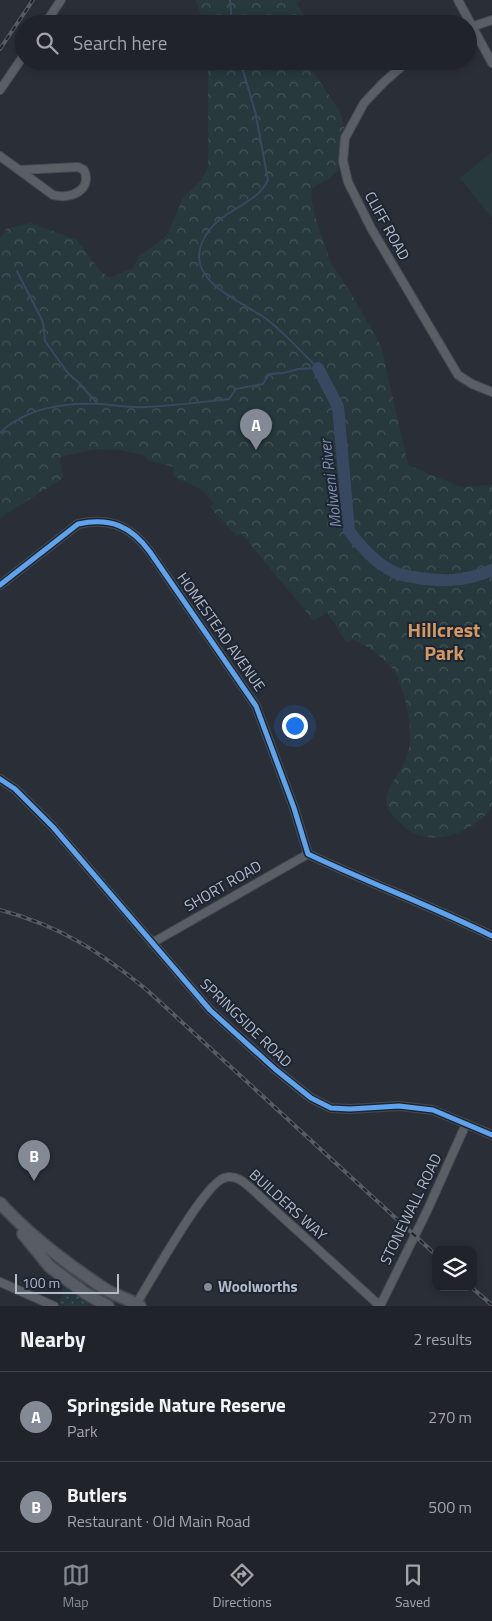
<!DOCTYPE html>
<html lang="en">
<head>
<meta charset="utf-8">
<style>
  :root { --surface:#202329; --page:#282b31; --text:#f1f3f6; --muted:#a2a4a8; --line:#3d4046; --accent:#848a95 }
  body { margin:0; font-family:"Titillium Web",sans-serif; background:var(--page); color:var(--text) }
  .controls { position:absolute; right:15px; bottom:15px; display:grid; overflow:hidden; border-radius:10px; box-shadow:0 2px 8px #0003 }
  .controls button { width:45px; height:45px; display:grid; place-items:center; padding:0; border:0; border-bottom:1px solid var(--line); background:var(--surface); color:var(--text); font:25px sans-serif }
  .scale { position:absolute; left:15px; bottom:12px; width:104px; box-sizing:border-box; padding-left:5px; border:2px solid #b4bbc8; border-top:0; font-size:14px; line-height:18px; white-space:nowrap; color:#b4bbc8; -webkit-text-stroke:4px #1d2532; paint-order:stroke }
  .you { position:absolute; left:294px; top:725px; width:18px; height:18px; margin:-12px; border:4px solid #fff; border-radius:50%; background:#1a73e8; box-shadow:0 0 0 8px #1a73e833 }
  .badge { display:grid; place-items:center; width:32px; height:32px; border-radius:50%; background:var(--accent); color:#fff; font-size:16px; font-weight:700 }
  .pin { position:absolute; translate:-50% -41px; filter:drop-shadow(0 1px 2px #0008) }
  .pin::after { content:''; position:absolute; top:26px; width:18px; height:15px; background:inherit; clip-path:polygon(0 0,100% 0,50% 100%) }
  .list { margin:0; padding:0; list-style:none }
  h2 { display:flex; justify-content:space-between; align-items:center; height:65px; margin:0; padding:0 20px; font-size:21px }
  h2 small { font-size:16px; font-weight:400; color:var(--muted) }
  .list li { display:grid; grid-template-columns:32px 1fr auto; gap:15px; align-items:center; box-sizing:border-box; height:90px; padding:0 20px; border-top:1px solid var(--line) }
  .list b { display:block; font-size:19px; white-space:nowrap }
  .list p { margin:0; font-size:16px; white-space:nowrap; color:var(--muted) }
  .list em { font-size:16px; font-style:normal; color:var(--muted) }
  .icon { flex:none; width:28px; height:28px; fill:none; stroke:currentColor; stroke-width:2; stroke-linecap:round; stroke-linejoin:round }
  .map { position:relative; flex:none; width:492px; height:1306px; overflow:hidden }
  .search { position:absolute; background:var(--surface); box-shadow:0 2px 8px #0003; left:15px; right:15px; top:15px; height:55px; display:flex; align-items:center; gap:12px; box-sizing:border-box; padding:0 18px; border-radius:28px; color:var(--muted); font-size:19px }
  .sheet { height:245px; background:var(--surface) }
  nav { display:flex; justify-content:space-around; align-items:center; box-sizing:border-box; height:70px; border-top:1px solid var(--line); background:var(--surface); font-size:14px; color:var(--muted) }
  nav a { display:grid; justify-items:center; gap:2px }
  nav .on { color:var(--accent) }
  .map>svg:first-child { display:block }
</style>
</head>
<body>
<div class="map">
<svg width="492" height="1306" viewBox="0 0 492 1306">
  <defs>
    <pattern id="grass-dots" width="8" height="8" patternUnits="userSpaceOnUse" patternTransform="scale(1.25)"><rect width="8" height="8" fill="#27393d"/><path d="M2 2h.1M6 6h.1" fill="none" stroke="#445458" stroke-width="1.8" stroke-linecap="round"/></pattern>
    <pattern id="park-crowns" width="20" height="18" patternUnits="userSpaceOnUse" patternTransform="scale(1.25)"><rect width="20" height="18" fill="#27393d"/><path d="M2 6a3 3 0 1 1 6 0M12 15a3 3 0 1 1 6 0" fill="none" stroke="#445458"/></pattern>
  </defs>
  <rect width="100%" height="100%" fill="#2a2f37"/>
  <path fill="url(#grass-dots)" d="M67,1280l41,26h-50z"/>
  <path fill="url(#park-crowns)" d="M195,0h107l-5,3 11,21h-103z
    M208,61h98l34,51 5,18 -7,41 -11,9 -15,8 -1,9 3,16 16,48 25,39 26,46 27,119 52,22 32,-2v322c-21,28 -65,44 -92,16 -6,-6 -11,-11 -13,-18 -4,-14 12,-29 17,-42 4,-8 6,-16 6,-25 1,-19 -7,-59 -20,-72 -10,-11 -24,-21 -37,-27l-6,4 -20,-31 -13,9 -73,-88 -4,3 -27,-29 4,-4 -12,-13 -29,-14 1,-9 -27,-7 -3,-5 -25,-5 -23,-1 -36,8 3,21 -63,40v-279l6,-10 25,-6 46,17 23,31 10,7 23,-10 6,-12 21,-15 8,-8 15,-35 19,-19 6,-11z"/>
  <path fill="#27393d" d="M492,152v66l-32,-40z"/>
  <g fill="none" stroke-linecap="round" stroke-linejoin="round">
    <path stroke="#394861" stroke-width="2" d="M230,0l2,24
      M240,61l15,50 13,69c-11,24 -41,28 -57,48 -38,47 23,69 54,90 18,13 36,34 53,50
      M17,271l26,51 2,19 22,31 12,11 18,20
      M0,433c25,-25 65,-31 100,-29 15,1 30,4 45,3 28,-1 56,-5 84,-8l7,-10 27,-5 6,-10 15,-1 14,-4 20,-1"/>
    <path stroke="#394861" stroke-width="12" d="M318,368l20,39 11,124c12,16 26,32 45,41 5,3 13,4 19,5 28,5 52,5 79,-7"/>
    <g stroke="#464a50" stroke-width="10">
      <path id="street" d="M458,0l34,63
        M45,24l16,-24
        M468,28l24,-8
        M408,61l-24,21 -20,21 -19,35 -2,23 5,21 23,46 87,147 14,9 20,8
        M0,90l24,-35
        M0,156l53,39c17,5 40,-5 31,-25l-6,-3 -58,3
        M0,585l78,-61c32,-7 53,2 72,28l106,154 38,102 14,46c61,29 124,52 184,82
        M0,779l15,10 38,38 157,183 65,59 36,29 20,10 19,1 49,-3 34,4 59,25
        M152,943l156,-89
        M0,1282l54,24
        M135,1306c14,-22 69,-122 89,-128 13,-4 21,5 30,13l126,115
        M380,1306l47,-95 39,-87"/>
    </g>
    <g stroke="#464a50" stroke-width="14">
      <path id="secondary" d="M0,1203c31,34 67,61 105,86 11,7 24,10 35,17
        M23,1234l27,33 35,26 23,13"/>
    </g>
    <use href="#street" stroke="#5a5e65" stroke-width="8"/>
    <use href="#secondary" stroke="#585c64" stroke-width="11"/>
    <g stroke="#585c63" stroke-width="4">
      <path id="rail" d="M0,49l33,-49
        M0,910c60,16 101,42 148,81l288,264
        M471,1287l21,18"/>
    </g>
    <use href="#rail" stroke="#1d2532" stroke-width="2" stroke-dasharray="5.5" stroke-linecap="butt"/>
    <g stroke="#1d2532" stroke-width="8">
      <path id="cycleway" d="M0,585l78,-61c32,-7 53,2 72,28l106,154 38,102 14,46c61,29 124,52 184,82
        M0,779l15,10 38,38 157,183 65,59 36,29 20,10 19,1 49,-3 34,4 59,25"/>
    </g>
    <use href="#cycleway" stroke="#60a3ed" stroke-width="5"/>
  </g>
  <circle fill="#848a95" stroke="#1d2532" stroke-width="2" cx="208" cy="1287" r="5"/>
  <g text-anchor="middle" stroke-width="4" stroke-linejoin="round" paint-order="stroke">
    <g font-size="15" fill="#b4bbc8" stroke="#1d2532">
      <text transform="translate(387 226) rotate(61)" y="5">CLIFF ROAD</text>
      <text transform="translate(221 632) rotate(55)" y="5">HOMESTEAD AVENUE</text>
      <text transform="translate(223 886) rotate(-30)" y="5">SHORT ROAD</text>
      <text transform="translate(246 1023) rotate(44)" y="5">SPRINGSIDE ROAD</text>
      <text transform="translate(288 1205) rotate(42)" y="5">BUILDERS WAY</text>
      <text transform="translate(411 1209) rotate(-64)" y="5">STONEWALL ROAD</text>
    </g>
    <g font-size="15" font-weight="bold" fill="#b4bbc8" stroke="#1d2532" text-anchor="start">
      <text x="218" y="1292">Woolworths</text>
    </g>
    <g font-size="16" font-style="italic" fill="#7c90af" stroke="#1d2532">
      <text transform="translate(330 484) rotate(-97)" y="6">Molweni River</text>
    </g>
    <g font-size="20" font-weight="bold" fill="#d29965" stroke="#1d2532">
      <text x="444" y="637">Hillcrest<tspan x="444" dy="23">Park</tspan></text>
    </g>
  </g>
</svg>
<div class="controls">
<button><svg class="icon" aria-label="layers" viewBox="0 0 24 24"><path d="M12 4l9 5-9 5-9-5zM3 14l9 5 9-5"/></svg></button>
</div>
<div class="scale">100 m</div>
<div class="you"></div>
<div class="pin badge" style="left:256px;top:450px">A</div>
<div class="pin badge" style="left:34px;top:1181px">B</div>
<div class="search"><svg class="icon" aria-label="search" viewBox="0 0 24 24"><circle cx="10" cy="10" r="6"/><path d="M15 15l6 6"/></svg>Search here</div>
</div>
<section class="sheet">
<h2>Nearby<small>2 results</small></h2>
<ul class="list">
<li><span class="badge">A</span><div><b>Springside Nature Reserve</b><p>Park</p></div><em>270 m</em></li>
<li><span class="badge">B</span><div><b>Butlers</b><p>Restaurant · Old Main Road</p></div><em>500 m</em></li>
</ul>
</section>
<nav>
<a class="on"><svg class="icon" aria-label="map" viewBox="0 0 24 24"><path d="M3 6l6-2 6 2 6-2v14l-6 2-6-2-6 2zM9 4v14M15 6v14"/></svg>Map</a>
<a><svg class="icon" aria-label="directions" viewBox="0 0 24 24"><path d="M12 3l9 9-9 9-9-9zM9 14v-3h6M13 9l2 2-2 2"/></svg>Directions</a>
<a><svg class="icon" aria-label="saved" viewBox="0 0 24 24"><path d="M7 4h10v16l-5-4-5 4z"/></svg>Saved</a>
</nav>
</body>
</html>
